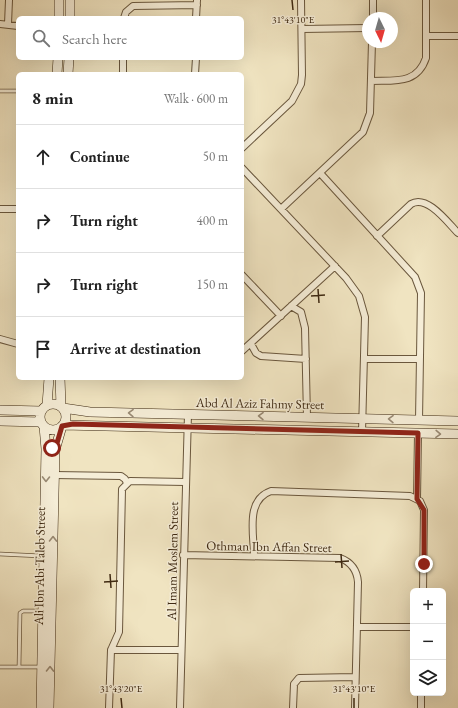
<!DOCTYPE html>
<html lang="en">
<head>
<meta charset="utf-8">
<style>
  :root { --surface:#fff; --page:#f6f6f6; --text:#222; --muted:#767676; --line:#e0e0e0 }
  body { margin:0; font-family:"EB Garamond",serif; background:var(--page); color:var(--text) }
  .controls { position:absolute; right:12px; bottom:12px; display:grid; overflow:hidden; border-radius:6px; box-shadow:0 4px 16px #0002 }
  .controls button { width:36px; height:36px; display:grid; place-items:center; padding:0; border:0; border-bottom:1px solid var(--line); background:var(--surface); color:var(--text); font:20px sans-serif }
  .compass { position:absolute; left:362px; top:12px; width:36px; height:36px; border-radius:50%; background:var(--surface); box-shadow:0 4px 16px #0002; rotate:175deg }
  .stop { position:absolute; width:12px; height:12px; margin:-9px; border:3px solid #8f2418; border-radius:50%; background:#fff }
  .stop.end { background:#8f2418; border-color:#fff; box-shadow:0 1px 4px #0008 }
  .list { margin:0; padding:0; list-style:none }
  h2 { display:flex; justify-content:space-between; align-items:center; height:52px; margin:0; padding:0 16px; font-size:17px }
  h2 small { font-size:13px; font-weight:400; color:var(--muted) }
  .list li { display:grid; grid-template-columns:26px 1fr auto; gap:12px; align-items:center; box-sizing:border-box; height:64px; padding:0 16px; border-top:1px solid var(--line) }
  .list b { display:block; font-size:15px; white-space:nowrap }
  .list em { font-size:13px; font-style:normal; color:var(--muted) }
  .icon { flex:none; width:22px; height:22px; fill:none; stroke:currentColor; stroke-width:2; stroke-linecap:round; stroke-linejoin:round }
  .map { position:relative; flex:none; width:458px; height:708px; overflow:hidden }
  .search { position:absolute; background:var(--surface); box-shadow:0 4px 16px #0002; left:16px; top:16px; width:228px; height:44px; display:flex; align-items:center; gap:10px; box-sizing:border-box; padding:0 14px; border-radius:6px; color:var(--muted); font-size:15px }
  .panel { position:absolute; background:var(--surface); box-shadow:0 4px 16px #0002; left:16px; top:72px; width:228px; height:308px; border-radius:6px }
  .map>svg:first-child { display:block }
</style>
</head>
<body>
<div class="map">
<svg width="458" height="708" viewBox="0 0 458 708">
  <rect width="100%" height="100%" fill="#f0e4c1"/>
  <filter id="stains"><feTurbulence type="fractalNoise" baseFrequency=".005" numOctaves="4"/><feColorMatrix values="0 0 0 0 .2 0 0 0 0 .09 0 0 0 0 .02 0 0 0 .5 -.17"/></filter>
  <radialGradient id="worn" r=".72"><stop offset=".6" stop-color="#630" stop-opacity="0"/><stop offset="1" stop-color="#630" stop-opacity=".3"/></radialGradient>
  <g fill="none" stroke-linecap="round" stroke-linejoin="round">
    <g stroke="#6a573d" stroke-width="4.5">
      <path id="lane" d="M0,91h18
        M0,554l42,2
        M0,667h40
        M19,667l1,-54 3,-2h18"/>
    </g>
    <g stroke="#6a573d" stroke-width="8">
      <path id="street" d="M124,18l2,-6 7,-6 64,-1
        M196,18l1,-18
        M373,18v-18
        M0,24l18,2
        M8,24l1,-24
        M302,29l66,-1
        M426,36h32
        M123,74v-16
        M195,74l1,-16
        M371,81c23,-1 46,4 55,-23v-58
        M242,148l50,-47 9,-17 1,-9 -1,-75
        M242,168l104,110 13,18 6,21 -3,115
        M320,173l95,104 6,16 -2,127
        M0,209h18
        M281,209l82,-77 7,-19 2,-71
        M377,236l34,-32c16,-10 37,19 47,29
        M242,275l39,41
        M291,306l10,6 4,16 2,89
        M0,339l18,5
        M251,344l5,9 5,3 45,3
        M242,351l93,-85
        M364,359h56
        M54,475l67,1 4,3 2,4
        M417,499l1,-66
        M183,555l157,3c11,4 17,12 18,24l-3,126
        M254,556c0,-22 -9,-56 17,-65l139,5 10,5 4,9 -1,81
        M357,627h56
        M111,650h70
        M109,708l2,-58 8,-18 3,-143 8,-8 55,1
        M180,708l8,-294
        M293,708l1,-24 5,-6 56,-1
        M421,708v-15"/>
    </g>
    <g stroke="#3d2811" stroke-width="10">
      <path id="secondary" d="M59,18v-18
        M70,18v-18
        M57,74l1,-16
        M68,74l1,-16
        M60,378l1,28
        M40 417a13 13 0 1 1 26 0a13 13 0 1 1-26 0Z
        M47,405l2,-27
        M63,408l27,4 368,9
        M0,410l41,1
        M0,421l41,1
        M63,425l395,9
        M41,708l5,-259 -2,-23
        M49,708l6,-258 7,-24"/>
    </g>
    <use href="#lane" stroke="#f5edd7" stroke-width="3"/>
    <use href="#street" stroke="#f5edd7" stroke-width="6"/>
    <use href="#secondary" stroke="#f5edd7" stroke-width="9"/>
  </g>
  <defs><path id="oneway-chevron" d="M-2-3.5L2.5 0L-2 3.5" fill="none" stroke-width="1.6" stroke-linecap="round" stroke-linejoin="round"/></defs>
  <g stroke="#998a74">
    <use href="#oneway-chevron" transform="translate(131 413) rotate(-179)"/>
    <use href="#oneway-chevron" transform="translate(261 416) rotate(-179)"/>
    <use href="#oneway-chevron" transform="translate(391 419) rotate(-179)"/>
    <use href="#oneway-chevron" transform="translate(438 434) rotate(2)"/>
    <use href="#oneway-chevron" transform="translate(46 479) rotate(91)"/>
    <use href="#oneway-chevron" transform="translate(53 539) rotate(-89)"/>
    <use href="#oneway-chevron" transform="translate(50 669) rotate(-89)"/>
  </g>
  <g fill="none" stroke-linecap="round" stroke-linejoin="round">
    <path stroke="#8f2418" stroke-width="5" d="M52,448l3,2 7,-24 11,-2 345,9 -1,66 7,11v54"/>
  </g>
  <path fill="none" stroke="#3d2811" stroke-width="1.5" d="M292,0l1,10M318,289l1,14M311,296l14,-1M341,554l1,14M335,562l14,-1M110,574l1,14M104,582l14,-1M121,698l1,10M354,698v10"/>
  <g text-anchor="middle" stroke-width="3" stroke-linejoin="round" paint-order="stroke">
    <g font-size="13" fill="#3d2811" stroke="#f5edd7">
      <text transform="translate(260 403) rotate(1)" y="5">Abd Al Aziz Fahmy Street</text>
      <text transform="translate(269 546) rotate(1)" y="5">Othman Ibn Affan Street</text>
      <text transform="translate(172 561) rotate(-89)" y="5">Al Imam Moslem Street</text>
      <text transform="translate(39 566) rotate(-89)" y="5">Ali Ibn Abi Taleb Street</text>
    </g>
  </g>
  <g font-size="10" text-anchor="middle" fill="#3d2811" stroke="#f5edd7" stroke-width="3" stroke-linejoin="round" paint-order="stroke">
    <text x="293" y="23">31°43'10"E</text>
    <text x="121" y="692">31°43'20"E</text>
    <text x="354" y="692">31°43'10"E</text>
  </g>
  <rect width="100%" height="100%" filter="url(#stains)"/>
  <rect width="100%" height="100%" fill="url(#worn)"/>
</svg>
<div class="controls">
<button>+</button>
<button>−</button>
<button><svg class="icon" aria-label="layers" viewBox="0 0 24 24"><path d="M12 4l9 5-9 5-9-5zM3 14l9 5 9-5"/></svg></button>
</div>
<svg class="compass" viewBox="-18 -18 36 36"><path d="M0-13l5 13h-10z" fill="#e53935"/><path d="M0 13l5-13h-10z" fill="#767676"/></svg>
<div class="stop" style="left:52px;top:448px"></div>
<div class="stop end" style="left:424px;top:564px"></div>
<div class="search"><svg class="icon" aria-label="search" viewBox="0 0 24 24"><circle cx="10" cy="10" r="6"/><path d="M15 15l6 6"/></svg>Search here</div>
<section class="panel">
<h2>8 min<small>Walk · 600 m</small></h2>
<ul class="list">
<li><svg class="icon" aria-label="ahead" viewBox="0 0 24 24"><path d="M12 20V5M6 11l6-6 6 6"/></svg><div><b>Continue</b></div><em>50 m</em></li>
<li><svg class="icon" aria-label="right" viewBox="0 0 24 24"><path d="M7 20v-9h11M14 6l5 5-5 5"/></svg><div><b>Turn right</b></div><em>400 m</em></li>
<li><svg class="icon" aria-label="right" viewBox="0 0 24 24"><path d="M7 20v-9h11M14 6l5 5-5 5"/></svg><div><b>Turn right</b></div><em>150 m</em></li>
<li><svg class="icon" aria-label="arrive" viewBox="0 0 24 24"><path d="M6 21V4h12l-3 4 3 4H6"/></svg><div><b>Arrive at destination</b></div></li>
</ul>
</section>
</div>
</body>
</html>
